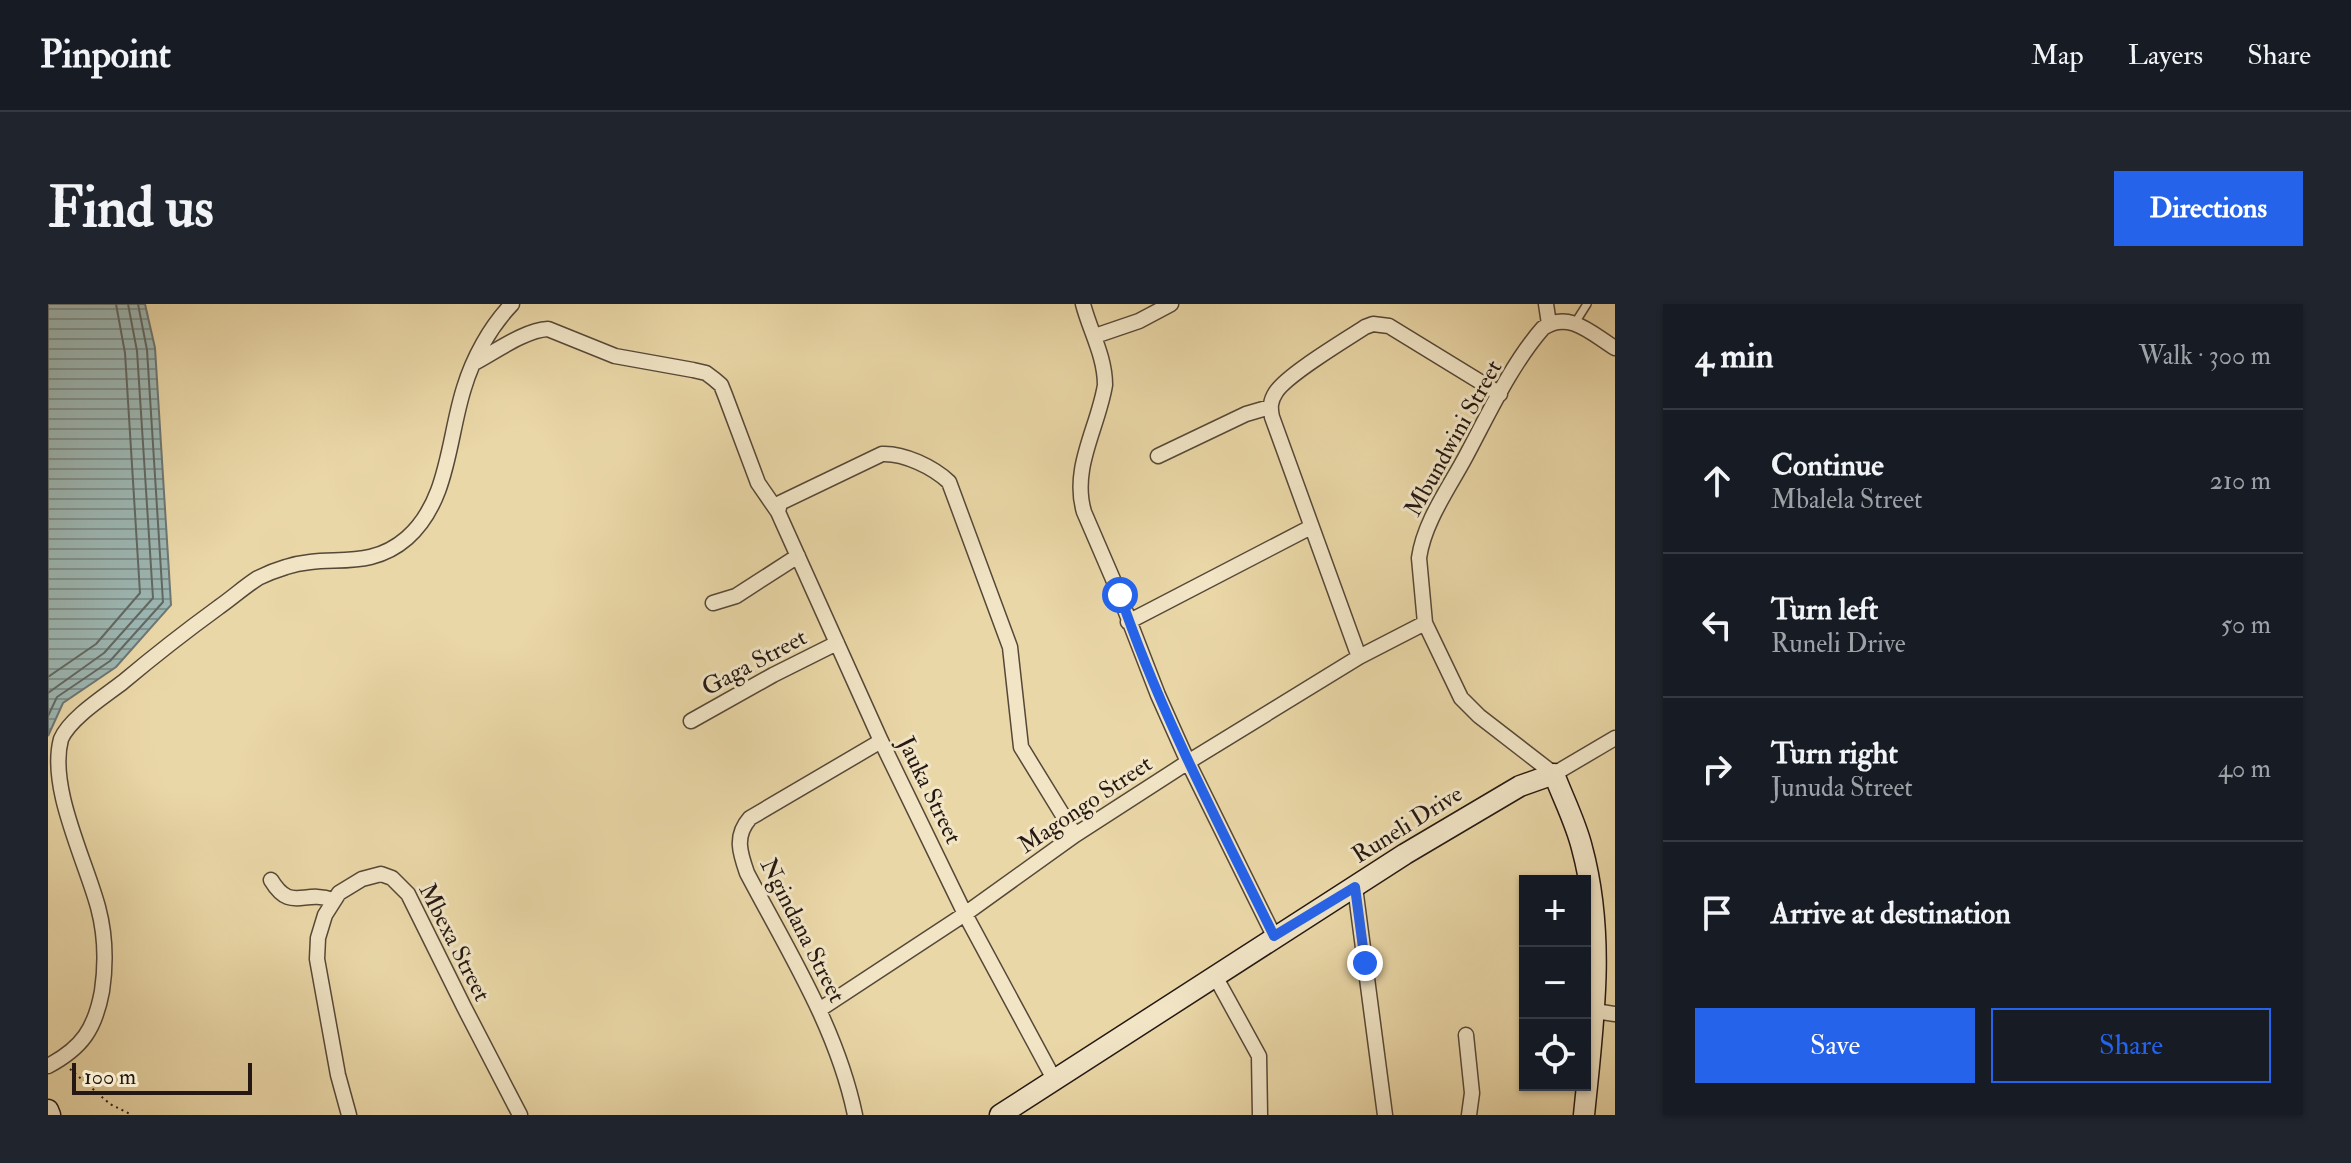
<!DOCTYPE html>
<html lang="en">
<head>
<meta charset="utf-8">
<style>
  :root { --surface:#171b24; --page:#20242c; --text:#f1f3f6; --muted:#9ea1a6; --line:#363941; --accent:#2563eb }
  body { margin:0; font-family:"IM FELL Double Pica",serif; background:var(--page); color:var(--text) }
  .controls { position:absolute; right:24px; bottom:24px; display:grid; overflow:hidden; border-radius:0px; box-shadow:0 2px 6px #0004 }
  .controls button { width:72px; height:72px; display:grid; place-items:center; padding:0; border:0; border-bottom:2px solid var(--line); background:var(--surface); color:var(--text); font:40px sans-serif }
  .scale { position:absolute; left:24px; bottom:20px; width:180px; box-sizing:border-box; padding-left:8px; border:4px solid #251813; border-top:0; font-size:22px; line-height:28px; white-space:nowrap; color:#251813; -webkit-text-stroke:6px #f1e5c6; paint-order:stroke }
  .stop { position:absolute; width:24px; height:24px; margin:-18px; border:6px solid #2563eb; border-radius:50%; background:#fff }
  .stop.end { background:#2563eb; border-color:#fff; box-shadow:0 2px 8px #0008 }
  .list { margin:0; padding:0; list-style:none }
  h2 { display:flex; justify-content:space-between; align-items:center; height:104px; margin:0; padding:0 32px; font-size:34px }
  h2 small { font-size:26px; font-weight:400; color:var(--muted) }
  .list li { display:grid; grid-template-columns:52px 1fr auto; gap:24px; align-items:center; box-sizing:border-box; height:144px; padding:0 32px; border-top:2px solid var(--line) }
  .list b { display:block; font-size:30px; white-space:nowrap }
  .list p { margin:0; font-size:26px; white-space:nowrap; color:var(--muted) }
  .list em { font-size:26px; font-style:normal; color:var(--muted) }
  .actions { display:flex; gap:16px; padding:24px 32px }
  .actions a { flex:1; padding:18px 0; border:2px solid var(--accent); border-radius:0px; text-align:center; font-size:28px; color:var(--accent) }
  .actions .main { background:var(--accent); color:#fff }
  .icon { flex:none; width:44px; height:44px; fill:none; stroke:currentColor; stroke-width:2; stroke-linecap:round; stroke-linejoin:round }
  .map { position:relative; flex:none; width:1567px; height:811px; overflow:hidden; border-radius:0px }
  header { display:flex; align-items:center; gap:48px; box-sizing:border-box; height:112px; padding:0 40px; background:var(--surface); border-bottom:2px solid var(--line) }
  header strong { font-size:38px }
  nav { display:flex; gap:44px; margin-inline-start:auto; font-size:28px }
  .intro { display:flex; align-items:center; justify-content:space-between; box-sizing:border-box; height:192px; padding:0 48px }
  h1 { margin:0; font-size:56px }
  .button { padding:20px 36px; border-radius:0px; background:var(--accent); color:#fff; font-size:28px; font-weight:700 }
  main { display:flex; gap:48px; padding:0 48px }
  aside { flex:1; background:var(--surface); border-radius:0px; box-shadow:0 2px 6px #0004 }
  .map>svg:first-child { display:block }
</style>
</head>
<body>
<header>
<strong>Pinpoint</strong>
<nav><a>Map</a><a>Layers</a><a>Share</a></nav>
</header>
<div class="intro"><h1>Find us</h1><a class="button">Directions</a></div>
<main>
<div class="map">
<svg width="1567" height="811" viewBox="0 0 1567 811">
  <defs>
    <pattern id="water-rules" width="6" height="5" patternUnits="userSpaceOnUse" patternTransform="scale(2)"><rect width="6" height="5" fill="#9db7b3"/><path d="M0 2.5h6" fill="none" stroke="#809490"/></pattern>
  </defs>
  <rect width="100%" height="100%" fill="#ead7a7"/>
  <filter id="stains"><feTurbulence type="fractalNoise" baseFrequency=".0025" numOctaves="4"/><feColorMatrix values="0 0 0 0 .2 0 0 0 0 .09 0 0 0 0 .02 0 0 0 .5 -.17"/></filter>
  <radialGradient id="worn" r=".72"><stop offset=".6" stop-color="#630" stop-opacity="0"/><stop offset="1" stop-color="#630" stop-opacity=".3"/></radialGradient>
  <path fill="url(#water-rules)" stroke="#6d7773" stroke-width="2" d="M0,0h97l10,44 16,257 -55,62 -53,36 -15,33z"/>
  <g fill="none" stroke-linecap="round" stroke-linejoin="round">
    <path stroke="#616863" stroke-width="2" d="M0,373l48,-33 44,-51 -15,-240 -9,-49
      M0,389l56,-40 49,-55 -16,-247 -9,-47
      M0,412l9,-19 53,-36 53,-59 -16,-252 -9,-46"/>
    <g stroke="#564838" stroke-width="10">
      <path id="lane" d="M1527,19l12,-19"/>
    </g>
    <g stroke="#564838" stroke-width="17">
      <path id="street" d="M1035,0c7,27 22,52 22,81 -7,43 -34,83 -21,127l31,72 43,111 30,67 86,174
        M1498,0l3,20
        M1047,32l44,-15 32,-17
        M1567,44c-23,-14 -46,-38 -72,-20 -31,35 -55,87 -77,128 -17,32 -42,66 -47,102l6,65 36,75 18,18 75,58 61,-36
        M426,59c21,-11 51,-33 74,-34l67,27 78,14 13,3 8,6 7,6 4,10 33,88 20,29
        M1110,152l88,-42 24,-7
        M665,299l23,-7 62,-40
        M1080,318l183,-95
        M1311,353l-87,-240c-2,-9 -2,-16 4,-25 12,-18 68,-51 89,-65l8,-3 16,2 111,68
        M643,417l82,-46 64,-32
        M223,576c20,33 32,9 62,20
        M1307,583l30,228
        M1167,672l44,80 1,59
        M771,706l146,-96 110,-79 113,-73 171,-105 66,-34
        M1547,707l20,3
        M1418,731l6,58 -3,22
        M0,762c34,-18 47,-37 54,-75 4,-27 3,-58 -4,-84 -13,-48 -50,-120 -37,-168 9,-21 44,-43 62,-57 31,-26 63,-51 96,-75 13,-9 25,-20 39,-29 8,-4 18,-8 28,-11 43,-14 82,5 121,-29 42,-37 41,-100 57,-150 9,-30 26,-61 48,-84
        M1007,777l-90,-167 -84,-173 -99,-220 -4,-9 2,-9 102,-49c22,-1 51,13 67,28l61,165 11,100 54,88
        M301,811l-11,-40 -21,-116 1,-21 7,-23 14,-22 23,-14 19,-5 11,4 16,16 56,113 56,108
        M807,811c-18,-87 -67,-164 -108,-242 -7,-20 -13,-37 3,-55l131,-77"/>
    </g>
    <g stroke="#251813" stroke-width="23">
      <path id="secondary" d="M0,806l2,5
        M952,811l405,-261 115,-68 34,-12c9,24 22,49 28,74 24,89 11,177 2,267"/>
    </g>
    <path stroke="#251813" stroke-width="2" stroke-dasharray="2 4" stroke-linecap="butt" d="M22,765l40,35 22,11"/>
    <use href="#lane" stroke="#f1e5c6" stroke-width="7"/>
    <use href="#street" stroke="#f1e5c6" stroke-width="14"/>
    <use href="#secondary" stroke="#f1e5c6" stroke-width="20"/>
  </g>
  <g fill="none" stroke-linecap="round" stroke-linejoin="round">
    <path stroke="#2563eb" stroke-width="10" d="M1072,291c40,118 99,229 154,341l81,-49 10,76"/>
  </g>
  <g text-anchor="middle" stroke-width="6" stroke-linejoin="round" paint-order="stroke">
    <g font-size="24" fill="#251813" stroke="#f1e5c6">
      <text transform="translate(1405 134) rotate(-61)" y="8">Mbundwini Street</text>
      <text transform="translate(706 358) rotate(-28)" y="8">Gaga Street</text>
      <text transform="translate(882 486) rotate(64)" y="8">Jauka Street</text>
      <text transform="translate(1037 500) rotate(-34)" y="8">Magongo Street</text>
      <text transform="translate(1359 520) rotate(-32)" y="8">Runeli Drive</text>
      <text transform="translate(755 626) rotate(63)" y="8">Ngindana Street</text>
      <text transform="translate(407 638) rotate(63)" y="8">Mbexa Street</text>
    </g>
  </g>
  <rect width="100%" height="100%" filter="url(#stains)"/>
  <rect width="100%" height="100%" fill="url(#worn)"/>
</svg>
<div class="controls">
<button>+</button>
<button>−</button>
<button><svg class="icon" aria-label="locate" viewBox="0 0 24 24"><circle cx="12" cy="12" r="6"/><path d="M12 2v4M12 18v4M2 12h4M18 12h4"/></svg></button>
</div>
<div class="scale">100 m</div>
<div class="stop" style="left:1072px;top:291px"></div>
<div class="stop end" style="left:1317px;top:659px"></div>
</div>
<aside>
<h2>4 min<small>Walk · 300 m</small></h2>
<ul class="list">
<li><svg class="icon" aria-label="ahead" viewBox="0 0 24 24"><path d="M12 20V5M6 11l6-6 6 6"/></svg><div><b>Continue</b><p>Mbalela Street</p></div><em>210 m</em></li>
<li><svg class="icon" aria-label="left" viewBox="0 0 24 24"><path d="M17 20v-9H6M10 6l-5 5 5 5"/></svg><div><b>Turn left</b><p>Runeli Drive</p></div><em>50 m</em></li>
<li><svg class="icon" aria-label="right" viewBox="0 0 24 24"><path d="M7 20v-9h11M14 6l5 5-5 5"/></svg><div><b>Turn right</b><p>Junuda Street</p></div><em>40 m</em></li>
<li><svg class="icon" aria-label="arrive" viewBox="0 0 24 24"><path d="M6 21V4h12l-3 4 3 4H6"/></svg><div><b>Arrive at destination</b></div></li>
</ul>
<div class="actions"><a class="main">Save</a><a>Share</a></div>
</aside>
</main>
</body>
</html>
